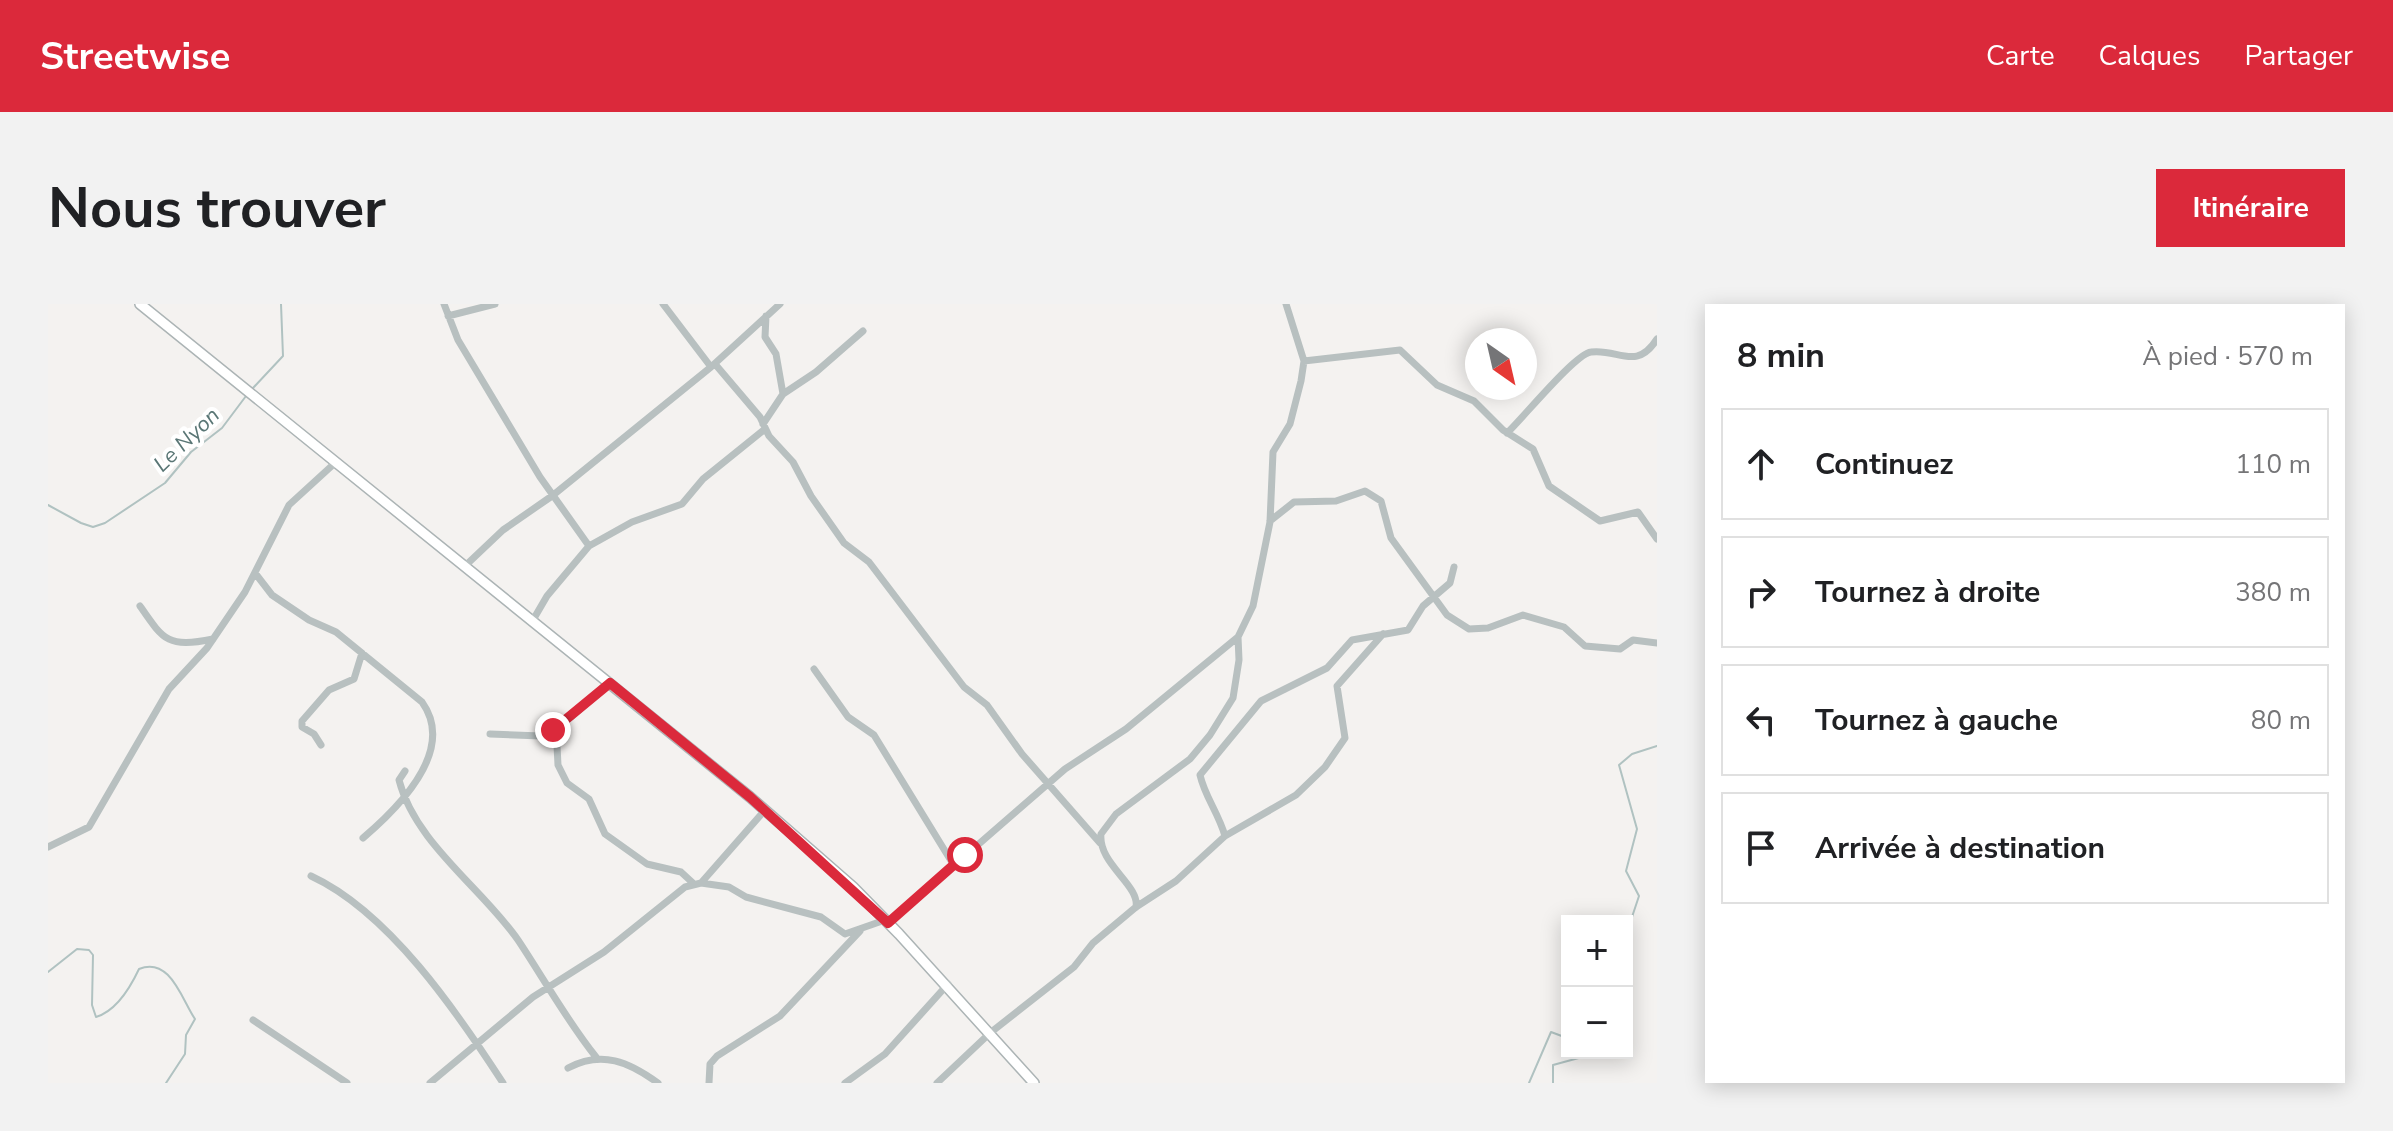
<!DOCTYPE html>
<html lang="fr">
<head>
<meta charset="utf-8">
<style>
  :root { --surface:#fff; --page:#f2f2f2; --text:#202124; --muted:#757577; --line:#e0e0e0; --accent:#db293b }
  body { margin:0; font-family:"Nunito Sans",sans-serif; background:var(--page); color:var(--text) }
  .controls { position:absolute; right:24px; bottom:24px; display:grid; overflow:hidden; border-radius:0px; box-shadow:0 4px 20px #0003 }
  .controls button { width:72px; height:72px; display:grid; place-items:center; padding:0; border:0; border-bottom:2px solid var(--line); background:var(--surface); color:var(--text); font:40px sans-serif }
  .compass { position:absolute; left:1417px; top:24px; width:72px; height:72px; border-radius:50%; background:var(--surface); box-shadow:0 4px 20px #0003; rotate:146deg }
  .stop { position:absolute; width:24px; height:24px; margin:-18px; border:6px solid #db293b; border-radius:50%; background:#fff }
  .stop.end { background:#db293b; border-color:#fff; box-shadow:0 2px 8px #0008 }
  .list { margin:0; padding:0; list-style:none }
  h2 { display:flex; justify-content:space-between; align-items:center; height:104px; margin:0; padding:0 32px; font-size:34px }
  h2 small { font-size:26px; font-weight:400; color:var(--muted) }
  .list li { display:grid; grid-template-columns:52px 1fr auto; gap:24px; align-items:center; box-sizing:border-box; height:112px; margin:0 16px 16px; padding:0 16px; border:2px solid var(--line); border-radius:0px }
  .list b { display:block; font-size:30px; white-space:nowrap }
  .list em { font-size:26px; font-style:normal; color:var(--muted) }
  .icon { flex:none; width:44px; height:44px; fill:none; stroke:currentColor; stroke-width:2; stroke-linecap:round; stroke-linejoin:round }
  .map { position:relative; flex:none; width:1609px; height:779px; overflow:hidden; border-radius:0px }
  header { display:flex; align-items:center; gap:48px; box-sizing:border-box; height:112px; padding:0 40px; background:var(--accent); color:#fff }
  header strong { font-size:38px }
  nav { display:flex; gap:44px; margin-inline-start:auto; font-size:28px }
  .intro { display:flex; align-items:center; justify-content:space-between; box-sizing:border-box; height:192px; padding:0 48px }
  h1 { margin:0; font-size:56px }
  .button { padding:20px 36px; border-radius:0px; background:var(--accent); color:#fff; font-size:28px; font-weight:700 }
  main { display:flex; gap:48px; padding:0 48px }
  aside { flex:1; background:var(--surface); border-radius:0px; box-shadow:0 4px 20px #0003 }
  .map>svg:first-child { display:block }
</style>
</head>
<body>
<header>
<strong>Streetwise</strong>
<nav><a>Carte</a><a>Calques</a><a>Partager</a></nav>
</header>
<div class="intro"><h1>Nous trouver</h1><a class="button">Itinéraire</a></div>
<main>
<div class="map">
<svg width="1609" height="779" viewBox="0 0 1609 779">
  <rect width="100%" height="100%" fill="#f4f2f0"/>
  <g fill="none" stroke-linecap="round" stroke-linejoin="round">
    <path stroke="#b0c2c1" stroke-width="2" d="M205,84l30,-32 -2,-52
      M0,201l33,18 12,4 12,-4 60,-40 26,-31 31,-24 24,-32
      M1579,628l12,-36 -13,-25 11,-42 -18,-64 13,-11 25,-8
      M0,668l29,-23 12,1 4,5 -1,50 4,12c20,-6 35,-31 43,-48 31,-13 43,31 56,50l-9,16 -1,19 -19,29
      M1481,779l22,-51 16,6
      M1505,779v-18l33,-9 -1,-3"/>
    <g stroke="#acb4b5" stroke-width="12">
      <path id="major" d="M92,0l610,493 103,90 46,47 135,149"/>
    </g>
    <path stroke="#b8c0c0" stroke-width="7" d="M396,0l14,36 82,137 49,69
      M615,0l48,63
      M400,12l47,-12
      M718,12l-1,21 11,17 7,40
      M1256,57l96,-11 37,35 37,16 29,29 30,19 16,37 51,35 38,-9 19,27
      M667,60l45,53 9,19 24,26 18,34 33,47 25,19 95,125 23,18 35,49 78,89
      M715,120l20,-30 33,-22 47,-41
      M1459,129c16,-15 68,-79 84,-81 27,-4 45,20 66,-13
      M1222,217l24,-19 42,-1 29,-10 16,10 10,37 56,77 22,14 19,-1 35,-13 41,12 21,19 35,3 13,-9 24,3
      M417,262l38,-36 49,-34 159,-129 69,-63
      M207,269l17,22 37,25 27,12 86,70c35,49 -25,107 -59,136
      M92,302c24,35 28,42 73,33
      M485,316l14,-24 42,-50 43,-24 50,-18 21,-25 62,-50
      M766,365l34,48 26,18 79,129
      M508,422l2,39 9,18 22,16 16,35 42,30 34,8 13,12
      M442,430l51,2 30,-19 39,-34
      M273,441l-7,-11 -12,-7v-6l27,-31 25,-11 8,-26
      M357,467l-6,9c16,63 83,108 119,160 26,39 49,81 78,117
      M1177,532c-7,-24 -20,-39 -25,-61l61,-74 66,-33 25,-28 56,-10 15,-24 27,-23 4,-16
      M0,543l41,-20 80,-138 38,-41 38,-56 44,-87 47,-43
      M263,572c78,36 146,136 192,207
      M653,579l64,-73
      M1088,603c4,-22 -38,-43 -35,-73l15,-20 74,-55 20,-24 23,-37 6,-38 -1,-23 15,-31 17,-84 3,-70 17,-28 11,-43 3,-20 -18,-57
      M840,619l177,-154 61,-40 112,-92
      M205,716l94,63
      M520,764c34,-18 61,-6 90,15
      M382,779l103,-86 71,-45 81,-65 16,-4 28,4 17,10 75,20 24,17 40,-14
      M661,779l1,-19 7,-8 63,-40 80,-85
      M797,779l40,-29 63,-70
      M889,779l53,-50 84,-66 19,-24 43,-36 40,-26 49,-45 71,-41 29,-28 20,-29 -8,-52 46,-52"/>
    <use href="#major" stroke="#fff" stroke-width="9"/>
  </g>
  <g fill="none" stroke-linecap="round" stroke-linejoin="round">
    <path stroke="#db293b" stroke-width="10" d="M505,426l57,-47 140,114 138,126 77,-68"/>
  </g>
  <g text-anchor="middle" stroke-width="8" stroke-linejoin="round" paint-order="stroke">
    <g font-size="22" font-style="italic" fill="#5a7675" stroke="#fff">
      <text transform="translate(138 135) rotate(-44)" y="8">Le Nyon</text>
    </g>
  </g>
</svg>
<div class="controls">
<button>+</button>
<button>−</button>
</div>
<svg class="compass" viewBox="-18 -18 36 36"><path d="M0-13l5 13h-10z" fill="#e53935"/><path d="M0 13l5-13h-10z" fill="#757577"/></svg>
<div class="stop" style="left:917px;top:551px"></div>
<div class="stop end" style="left:505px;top:426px"></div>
</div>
<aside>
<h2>8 min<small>À pied · 570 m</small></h2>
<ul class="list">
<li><svg class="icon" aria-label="ahead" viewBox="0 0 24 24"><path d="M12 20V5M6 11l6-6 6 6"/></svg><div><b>Continuez</b></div><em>110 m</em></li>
<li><svg class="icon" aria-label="right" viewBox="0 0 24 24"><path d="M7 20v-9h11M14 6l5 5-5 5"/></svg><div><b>Tournez à droite</b></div><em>380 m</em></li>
<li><svg class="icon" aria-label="left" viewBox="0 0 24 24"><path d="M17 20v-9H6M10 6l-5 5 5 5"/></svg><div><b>Tournez à gauche</b></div><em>80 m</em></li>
<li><svg class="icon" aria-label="arrive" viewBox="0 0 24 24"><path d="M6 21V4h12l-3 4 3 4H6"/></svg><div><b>Arrivée à destination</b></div></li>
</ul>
</aside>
</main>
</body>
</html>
